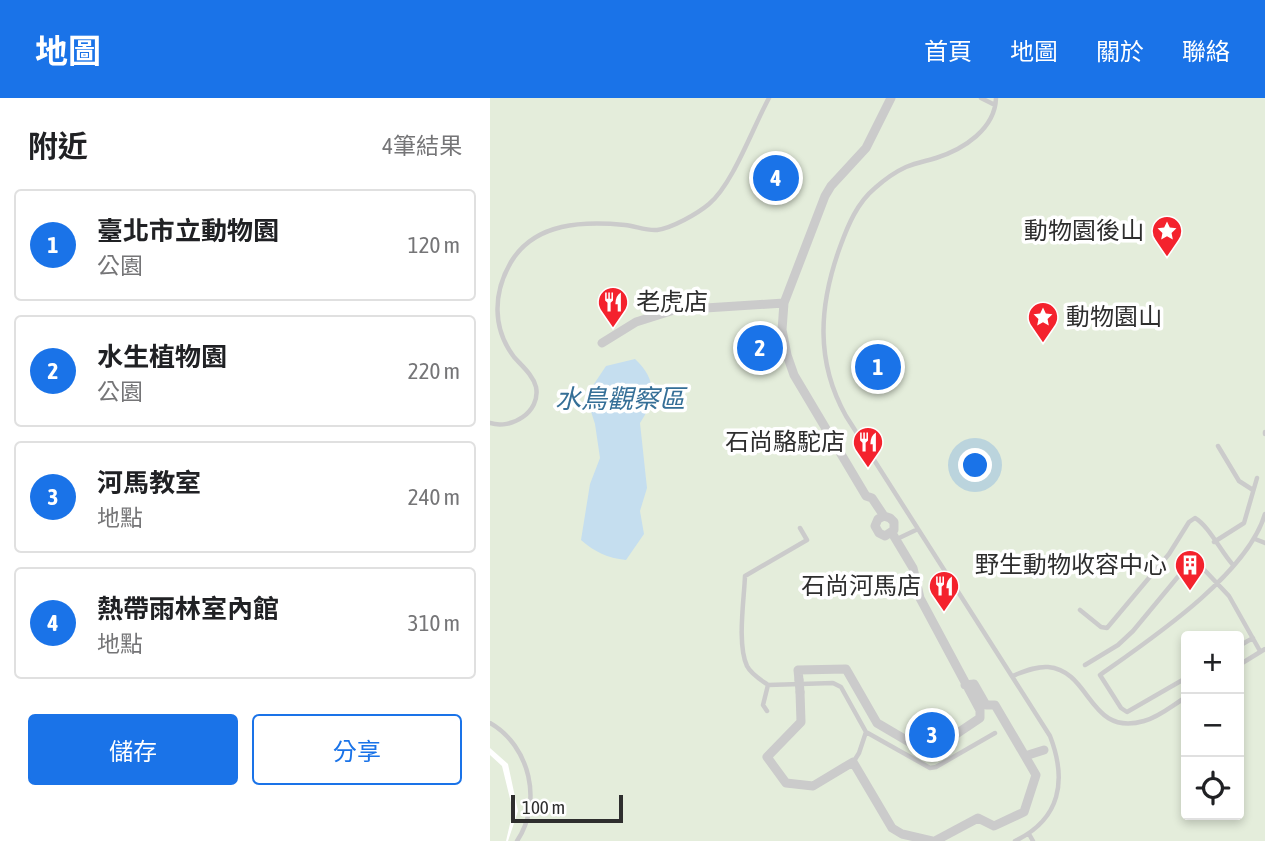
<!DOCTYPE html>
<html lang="zh-TW">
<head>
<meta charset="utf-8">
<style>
  :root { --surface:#fff; --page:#f2f2f2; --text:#202124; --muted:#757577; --line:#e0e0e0; --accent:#1a73e8 }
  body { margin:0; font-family:"Asap Condensed","Noto Sans TC",sans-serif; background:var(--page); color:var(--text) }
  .controls { position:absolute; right:21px; bottom:21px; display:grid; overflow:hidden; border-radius:7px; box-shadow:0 4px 10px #0003 }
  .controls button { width:63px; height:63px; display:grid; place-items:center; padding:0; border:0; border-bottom:2px solid var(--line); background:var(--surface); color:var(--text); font:35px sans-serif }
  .scale { position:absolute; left:21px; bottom:18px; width:112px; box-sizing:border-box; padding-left:7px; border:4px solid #2e2e2e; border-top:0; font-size:19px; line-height:24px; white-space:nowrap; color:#2e2e2e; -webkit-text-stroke:5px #fff; paint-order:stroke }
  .you { position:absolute; left:486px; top:368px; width:24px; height:24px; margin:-18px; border:5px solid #fff; border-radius:50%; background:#1a73e8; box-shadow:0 0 0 10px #1a73e833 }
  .badge { display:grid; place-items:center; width:46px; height:46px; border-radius:50%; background:var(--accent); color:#fff; font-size:23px; font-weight:700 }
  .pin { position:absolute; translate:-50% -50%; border:4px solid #fff; box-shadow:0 2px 7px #0006 }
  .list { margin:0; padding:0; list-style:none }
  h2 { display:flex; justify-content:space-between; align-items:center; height:91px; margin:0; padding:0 28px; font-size:30px }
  h2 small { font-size:23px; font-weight:400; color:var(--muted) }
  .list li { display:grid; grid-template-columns:46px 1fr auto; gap:21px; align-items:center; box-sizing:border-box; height:112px; margin:0 14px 14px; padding:0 14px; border:2px solid var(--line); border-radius:7px }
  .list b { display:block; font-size:26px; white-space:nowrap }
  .list p { margin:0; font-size:23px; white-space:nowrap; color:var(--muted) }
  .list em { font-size:23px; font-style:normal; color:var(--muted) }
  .actions { display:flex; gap:14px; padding:21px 28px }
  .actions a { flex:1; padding:16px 0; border:2px solid var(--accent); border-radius:7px; text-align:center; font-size:24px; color:var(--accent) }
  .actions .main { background:var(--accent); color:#fff }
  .icon { flex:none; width:38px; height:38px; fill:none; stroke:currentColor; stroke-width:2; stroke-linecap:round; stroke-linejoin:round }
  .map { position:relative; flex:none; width:775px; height:743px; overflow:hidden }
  header { display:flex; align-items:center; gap:42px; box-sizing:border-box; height:98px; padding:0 35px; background:var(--accent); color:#fff }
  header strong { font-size:33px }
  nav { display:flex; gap:38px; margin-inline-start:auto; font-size:24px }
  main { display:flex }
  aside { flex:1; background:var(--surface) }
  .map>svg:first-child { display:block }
</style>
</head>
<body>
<header>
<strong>地圖</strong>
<nav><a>首頁</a><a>地圖</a><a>關於</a><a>聯絡</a></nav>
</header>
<main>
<aside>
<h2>附近<small>4筆結果</small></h2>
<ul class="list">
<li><span class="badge">1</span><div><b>臺北市立動物園</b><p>公園</p></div><em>120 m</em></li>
<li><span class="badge">2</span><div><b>水生植物園</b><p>公園</p></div><em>220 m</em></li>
<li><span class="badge">3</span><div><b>河馬教室</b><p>地點</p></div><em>240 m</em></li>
<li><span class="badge">4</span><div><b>熱帶雨林室內館</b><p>地點</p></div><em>310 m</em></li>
</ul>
<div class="actions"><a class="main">儲存</a><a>分享</a></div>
</aside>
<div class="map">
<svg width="775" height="743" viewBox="0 0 775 743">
  <rect width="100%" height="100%" fill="#fff"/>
  <path fill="#e4eddb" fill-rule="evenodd" d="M0,0h775v743h-757l10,-30 -10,-47 -18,-16zM696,538h53v179h-53z
    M0,657l12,11 11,45 -7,30h-16z"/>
  <path fill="#c5deef" d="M145,261c22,20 21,41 5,64l7,65 -7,23 4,23 -18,26c-19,-2 -31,-8 -45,-20l9,-56 10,-26 -5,-34 -9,-28 20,-30z"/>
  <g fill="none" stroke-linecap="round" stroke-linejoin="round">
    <path stroke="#cbcbcb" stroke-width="4.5" d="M491,0l14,7
      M506,0c-1,31 -32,51 -60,60 -10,3 -20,5 -30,9 -11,5 -22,13 -31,21 -18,15 -27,37 -35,59 -21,58 -25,114 6,169l204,320c17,44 11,83 -35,105
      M0,325c21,7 51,-11 46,-36 -3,-12 -14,-21 -22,-30 -22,-29 -21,-64 -3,-95 24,-40 73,-41 114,-37 10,1 22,6 32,5 15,-2 40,-16 52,-26 24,-20 44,-77 60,-106
      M775,334v2
      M728,348l21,35 14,9
      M310,430l7,12 -62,36c-1,25 -8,68 2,90 4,8 14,14 21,19l65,-2 8,4 25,45 -7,21 -5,8
      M407,441l21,-10
      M765,441l10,4
      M724,444l30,-19 13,-45
      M590,512l21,17 6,1 62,-74 20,-32 6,-4c14,8 26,34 38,47
      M749,548l14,-8
      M595,567l33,-20 15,-14 58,-70h5l33,35 31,55
      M749,567l26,-16
      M522,578c11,-4 24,-10 36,-9 44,4 40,70 96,54 15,-4 29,-16 42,-24
      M696,580l-59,34 -6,-4 -21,-33c51,-36 147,-100 165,-161
      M277,613l-4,-6 5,-20
      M0,625c40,23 53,79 27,118
      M376,634l64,36 6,-1 59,-34
      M539,736l4,7"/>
    <path stroke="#cbcbcb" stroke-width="9" d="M112,245l34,-21 38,-12 110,-7
      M394,418l-6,3 -3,7 4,7 6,3 9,-6v-8l-4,-4 -6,-2 -12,-18 -6,-2 -72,-121 -7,-20 -5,-25 2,-27 41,-107 6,-10 35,-38 25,-50
      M309,582l-1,-10 48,-1 31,54 51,30 52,-35v-8l-60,-112 -7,-30 -21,-35
      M475,587l9,-1 12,21h9l30,51 19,-6
      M310,594l1,30 -34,35 19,26 27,3 40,-24 39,66 10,6 30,7
      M445,743l43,-23 16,8 30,-14 12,-37 -11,-19"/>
    <path stroke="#cbcbcb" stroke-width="9" d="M309,582l1,12"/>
  </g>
  <defs>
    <g id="sight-pin" transform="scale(1.575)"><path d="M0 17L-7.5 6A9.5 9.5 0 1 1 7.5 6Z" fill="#f4222d" stroke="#fff"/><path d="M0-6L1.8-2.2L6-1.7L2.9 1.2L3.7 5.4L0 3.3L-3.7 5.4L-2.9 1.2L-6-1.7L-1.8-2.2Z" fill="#fff"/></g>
    <g id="restaurant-pin" transform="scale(1.575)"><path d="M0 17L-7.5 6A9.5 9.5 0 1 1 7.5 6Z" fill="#f4222d" stroke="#fff"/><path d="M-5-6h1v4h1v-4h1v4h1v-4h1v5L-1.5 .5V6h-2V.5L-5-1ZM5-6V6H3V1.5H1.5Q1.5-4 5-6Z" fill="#fff"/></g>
    <g id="building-pin" transform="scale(1.575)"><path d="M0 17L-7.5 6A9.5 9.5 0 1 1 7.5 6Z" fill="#f4222d" stroke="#fff"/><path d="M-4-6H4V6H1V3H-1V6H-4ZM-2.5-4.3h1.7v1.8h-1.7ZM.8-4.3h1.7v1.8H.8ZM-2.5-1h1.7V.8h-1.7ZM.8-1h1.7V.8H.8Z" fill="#fff"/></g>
  </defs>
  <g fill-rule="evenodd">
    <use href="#sight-pin" x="677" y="133"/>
    <use href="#restaurant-pin" x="123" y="204"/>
    <use href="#sight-pin" x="553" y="219"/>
    <use href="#restaurant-pin" x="378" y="344"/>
    <use href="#building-pin" x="700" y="467"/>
    <use href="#restaurant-pin" x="454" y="488"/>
  </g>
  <g text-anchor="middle" stroke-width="7" stroke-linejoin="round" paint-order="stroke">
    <g font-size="24" fill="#2e2e2e" stroke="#fff" text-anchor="end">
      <text x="654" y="141">動物園後山</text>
      <text x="146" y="212" text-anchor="start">老虎店</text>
      <text x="576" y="227" text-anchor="start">動物園山</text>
      <text x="355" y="352">石尚駱駝店</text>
      <text x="677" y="475">野生動物收容中心</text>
      <text x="431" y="496">石尚河馬店</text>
    </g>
    <g font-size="26" font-style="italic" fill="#356f97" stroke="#fff">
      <text x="130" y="310">水鳥觀察區</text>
    </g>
  </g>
</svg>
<div class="controls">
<button>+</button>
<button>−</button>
<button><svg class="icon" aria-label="locate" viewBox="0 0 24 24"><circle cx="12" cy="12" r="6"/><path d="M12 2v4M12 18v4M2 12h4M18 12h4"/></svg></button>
</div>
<div class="scale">100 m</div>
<div class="you"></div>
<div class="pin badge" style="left:388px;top:269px">1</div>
<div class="pin badge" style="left:270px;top:250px">2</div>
<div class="pin badge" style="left:442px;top:637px">3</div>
<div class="pin badge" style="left:286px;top:80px">4</div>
</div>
</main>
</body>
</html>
